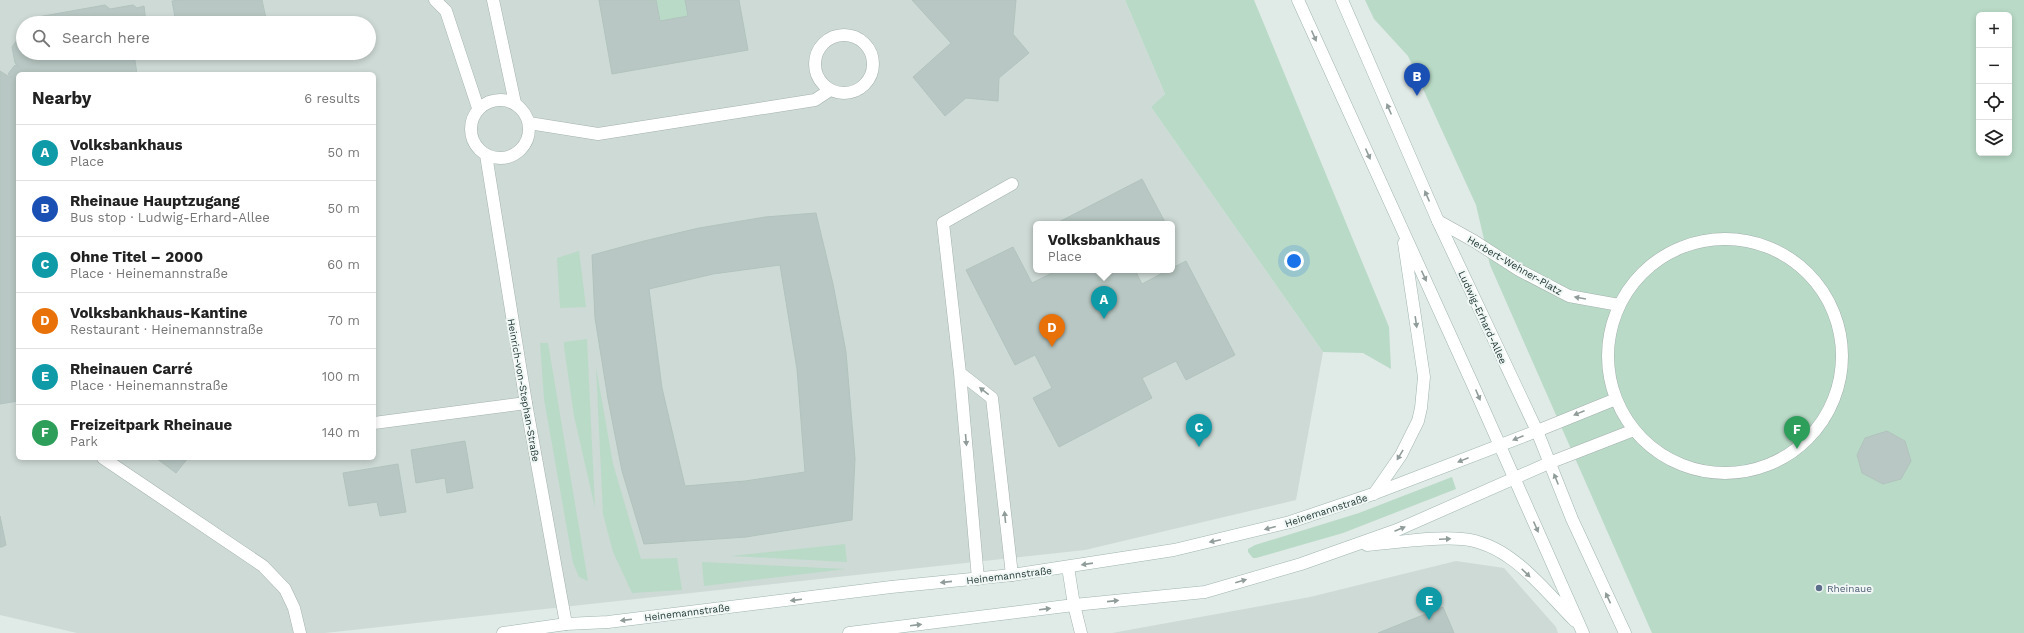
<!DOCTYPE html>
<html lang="en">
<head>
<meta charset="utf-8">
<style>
  :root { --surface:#fff; --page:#f6f6f6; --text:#222; --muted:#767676; --line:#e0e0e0; --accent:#7c553d }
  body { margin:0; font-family:"Work Sans",sans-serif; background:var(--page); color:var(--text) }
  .controls { position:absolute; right:12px; top:12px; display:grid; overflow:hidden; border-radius:6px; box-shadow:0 2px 6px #0003 }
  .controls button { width:36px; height:36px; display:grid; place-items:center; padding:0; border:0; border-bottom:1px solid var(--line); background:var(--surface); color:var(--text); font:20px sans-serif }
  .you { position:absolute; left:1294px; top:261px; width:14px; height:14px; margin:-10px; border:3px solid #fff; border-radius:50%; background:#1a73e8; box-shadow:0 0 0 6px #1a73e833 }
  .badge { display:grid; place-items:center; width:26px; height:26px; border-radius:50%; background:var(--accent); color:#fff; font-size:13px; font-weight:700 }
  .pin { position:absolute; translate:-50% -33px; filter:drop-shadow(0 1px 2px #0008) }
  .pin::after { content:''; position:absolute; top:21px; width:14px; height:12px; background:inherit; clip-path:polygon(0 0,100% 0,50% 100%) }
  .popup { position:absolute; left:1033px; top:221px; width:142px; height:52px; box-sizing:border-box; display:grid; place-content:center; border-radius:6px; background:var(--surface); filter:drop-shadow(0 1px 3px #0005); font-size:13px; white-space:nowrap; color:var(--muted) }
  .popup b { font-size:15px; color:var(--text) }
  .popup::after { content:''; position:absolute; left:50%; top:100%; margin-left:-8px; border:8px solid transparent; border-top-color:var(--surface) }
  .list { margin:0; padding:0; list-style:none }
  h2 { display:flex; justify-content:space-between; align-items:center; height:52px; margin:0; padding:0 16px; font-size:17px }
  h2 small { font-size:13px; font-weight:400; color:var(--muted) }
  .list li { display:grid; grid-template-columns:26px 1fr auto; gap:12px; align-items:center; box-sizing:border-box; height:56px; padding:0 16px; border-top:1px solid var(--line) }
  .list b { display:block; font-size:15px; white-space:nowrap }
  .list p { margin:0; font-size:13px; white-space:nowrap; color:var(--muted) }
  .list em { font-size:13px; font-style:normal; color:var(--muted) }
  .icon { flex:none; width:22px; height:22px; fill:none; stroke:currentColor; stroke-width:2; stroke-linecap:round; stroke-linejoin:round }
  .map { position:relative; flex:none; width:2024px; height:633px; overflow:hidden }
  .search { position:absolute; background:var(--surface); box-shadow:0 2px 6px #0003; left:16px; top:16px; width:360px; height:44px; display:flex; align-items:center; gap:10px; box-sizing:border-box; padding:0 14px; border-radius:22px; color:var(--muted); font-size:15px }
  .panel { position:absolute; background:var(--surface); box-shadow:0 2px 6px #0003; left:16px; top:72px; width:360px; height:388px; border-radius:6px }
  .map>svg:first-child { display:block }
</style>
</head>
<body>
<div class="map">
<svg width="2024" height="633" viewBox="0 0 2024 633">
  <rect width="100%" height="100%" fill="#e0eae7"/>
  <path fill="#cedad6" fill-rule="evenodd" d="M0,0h1125l40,94 -14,13 172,245 -27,148 -211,50 -760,83h-248l-77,-18zM23,23h346v30h-346zM18,74h356v384h-356zM1036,224h136v46h-136z
    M1456,561l48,7 52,59 2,6h-446l198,-36z"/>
  <path fill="#b9dac7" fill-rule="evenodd" d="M656,0h29l3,16 -28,5z
    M1125,0h129l135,327 2,42 -28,-16 -40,-1 -172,-245 14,-13z
    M1365,0h659v633h-372l-162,-368 -14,-60 -68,-149 -34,-37zM1979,15h30v138h-30z
    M579,251l7,56 -26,1 -3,-50z
    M587,339l8,169 -21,-92 -10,-69v-5z
    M540,343h8l40,238 -9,-4 -6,-14 -29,-164z
    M596,367l17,97 28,95 36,-1 5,32 -50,3 -19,-41 -10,-38z
    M1452,477l4,12 -113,44 -87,25h-3l-5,-6v-3l7,-4 104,-32z
    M845,544l2,18 -116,-6z
    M702,562l144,7 -142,17z"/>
  <path fill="#b8c7c3" stroke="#b2c3be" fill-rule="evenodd" d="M179,0h83l5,23h-91l-4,-22z
    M599,0h57l4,21 28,-5 -3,-16h54l9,50 -136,24z
    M912,0h104l-3,34 16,19 -30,25 -1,23 -32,-3 -21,18 -32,-39 38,-34z
    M105,5l5,4 23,-4 4,3 7,-2 2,17h-118l4,-5z
    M23,31v22l111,1 3,20h-119v327l-18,3v-333l11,7 -3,-4 7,-9 4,2 -4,-4 -3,-16z
    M1142,179l24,45h-111z
    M816,213l17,71 13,68 9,107 -3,61 -106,17 -102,7 -22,-73 -14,-72 -13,-81 -3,-63 52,-14 55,-13 66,-11zM780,265l17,104 8,103 -60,9 -60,5 -23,-98 -13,-99 64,-15z
    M1013,247l19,36 26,-13h77l7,14 26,-14h4v-2l14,-7 49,94 -49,25 -10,-19 -34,17 10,20 -93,49 -26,-49 19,-10 -17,-33 -20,10 -49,-95z
    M1887,431l18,10 6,20 -10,18 -18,5 -21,-11 -5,-18 8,-17z
    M465,441l8,47 -26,5 -2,-15 -29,5 -5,-33z
    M156,458h32l-12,15z
    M398,464l8,48 -26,4 -3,-14 -28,4 -6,-33z
    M0,516l6,29 -4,2h-2z
    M1443,607l11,26h-76z"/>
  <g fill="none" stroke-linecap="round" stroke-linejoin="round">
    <g stroke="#a3b1ae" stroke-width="13">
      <path id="lane" d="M435,0l11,11 32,97
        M493,0l22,103
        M815 64a29 29 0 1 1 58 0a29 29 0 1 1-58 0Z
        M529,123l69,11 217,-34 15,-10
        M1438,221l36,20 45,29 50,26 50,9
        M1608 356a117 117 0 1 1 234 0a117 117 0 1 1-234 0Z
        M960,373l32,25 20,177
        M374,423l152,-20
        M1537,431l79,-32
        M103,458l160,108 22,23 9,19 6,25
        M1549,463l85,-33
        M978,579l-18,-206 -17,-150 69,-39"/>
    </g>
    <g stroke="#a3b1ae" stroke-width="13">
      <path id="street" d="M471 129a29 29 0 1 1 58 0a29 29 0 1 1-58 0Z
        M486,155l40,248 40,221
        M1074,605l7,28"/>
    </g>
    <g stroke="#9fb5b0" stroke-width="13">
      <path id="secondary" d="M1298,0l175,385 110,248
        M1342,0l96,221 99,210 35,88 53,114
        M1374,494l27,-39 17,-34 3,-13 3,-31 -20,-134
        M1367,545c29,-2 66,-9 95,-6 48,4 81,50 113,82
        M1068,567l6,38
        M503,633l63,-9 42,-2 283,-35 121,-12 162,-25 116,-28 83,-28 164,-63
        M849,633l225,-28 131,-13 96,-28 96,-34 152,-67"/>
    </g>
    <use href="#lane" stroke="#fff" stroke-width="12"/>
    <use href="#street" stroke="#fff" stroke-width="12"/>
    <use href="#secondary" stroke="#fff" stroke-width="12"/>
  </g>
  <defs><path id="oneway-solid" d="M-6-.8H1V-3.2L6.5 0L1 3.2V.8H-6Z"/></defs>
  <g fill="#909c9a">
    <use href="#oneway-solid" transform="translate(1314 36) rotate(66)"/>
    <use href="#oneway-solid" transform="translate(1389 109) rotate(-113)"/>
    <use href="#oneway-solid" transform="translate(1368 154) rotate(66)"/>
    <use href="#oneway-solid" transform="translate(1427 196) rotate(-114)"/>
    <use href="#oneway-solid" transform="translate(1424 276) rotate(65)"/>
    <use href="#oneway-solid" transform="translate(1580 298) rotate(-170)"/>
    <use href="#oneway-solid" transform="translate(1416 322) rotate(82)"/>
    <use href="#oneway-solid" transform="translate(984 391) rotate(-142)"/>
    <use href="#oneway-solid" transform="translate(1478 395) rotate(67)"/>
    <use href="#oneway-solid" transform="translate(1579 413) rotate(158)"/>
    <use href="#oneway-solid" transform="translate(1518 438) rotate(158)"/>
    <use href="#oneway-solid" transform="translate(966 440) rotate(85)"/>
    <use href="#oneway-solid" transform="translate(1400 455) rotate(121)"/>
    <use href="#oneway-solid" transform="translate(1463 460) rotate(158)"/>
    <use href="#oneway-solid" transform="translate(1556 479) rotate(-112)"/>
    <use href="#oneway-solid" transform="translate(1005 517) rotate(-96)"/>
    <use href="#oneway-solid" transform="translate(1536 527) rotate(66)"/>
    <use href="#oneway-solid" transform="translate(1270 528) rotate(165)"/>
    <use href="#oneway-solid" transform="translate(1400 529) rotate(-23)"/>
    <use href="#oneway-solid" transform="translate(1445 539) rotate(-2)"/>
    <use href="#oneway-solid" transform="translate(1215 541) rotate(168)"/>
    <use href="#oneway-solid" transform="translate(1087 564) rotate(172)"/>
    <use href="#oneway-solid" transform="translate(1526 573) rotate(44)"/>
    <use href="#oneway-solid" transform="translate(1241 581) rotate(-16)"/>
    <use href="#oneway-solid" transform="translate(946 582) rotate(174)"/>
    <use href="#oneway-solid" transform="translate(1608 598) rotate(-115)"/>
    <use href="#oneway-solid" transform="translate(796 600) rotate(173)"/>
    <use href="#oneway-solid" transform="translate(1113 601) rotate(-6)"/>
    <use href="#oneway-solid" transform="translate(1045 609) rotate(-7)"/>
    <use href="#oneway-solid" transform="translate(626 620) rotate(173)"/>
    <use href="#oneway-solid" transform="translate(916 625) rotate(-7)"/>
  </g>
  <circle fill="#5c6f8a" stroke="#f0f7f4" stroke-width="1.5" cx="1819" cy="588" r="4"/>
  <g text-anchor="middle" stroke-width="4" stroke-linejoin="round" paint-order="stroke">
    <g font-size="10" fill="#213936" stroke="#f0f7f4">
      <text transform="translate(1515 265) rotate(30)" y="4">Herbert-Wehner-Platz</text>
      <text transform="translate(1483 317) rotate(65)" y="4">Ludwig-Erhard-Allee</text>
      <text transform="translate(524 390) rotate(80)" y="4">Heinrich-von-Stephan-Straße</text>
      <text transform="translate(1326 510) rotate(-18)" y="4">Heinemannstraße</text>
      <text transform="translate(1009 575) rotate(-7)" y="4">Heinemannstraße</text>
      <text transform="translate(687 612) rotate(-7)" y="4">Heinemannstraße</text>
    </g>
    <g font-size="10" fill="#4e5e75" stroke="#f0f7f4" text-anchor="start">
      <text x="1827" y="592">Rheinaue</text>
    </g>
  </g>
</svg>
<div class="controls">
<button>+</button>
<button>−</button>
<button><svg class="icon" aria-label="locate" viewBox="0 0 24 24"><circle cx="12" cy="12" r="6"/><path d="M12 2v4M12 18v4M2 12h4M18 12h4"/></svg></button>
<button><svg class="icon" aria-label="layers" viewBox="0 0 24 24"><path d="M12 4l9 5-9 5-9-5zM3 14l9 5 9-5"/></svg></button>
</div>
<div class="you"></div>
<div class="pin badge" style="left:1104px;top:319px;background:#0f9aa8">A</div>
<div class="popup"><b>Volksbankhaus</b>Place</div>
<div class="pin badge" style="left:1417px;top:96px;background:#1a4fb4">B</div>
<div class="pin badge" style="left:1199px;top:447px;background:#0f9aa8">C</div>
<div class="pin badge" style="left:1052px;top:347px;background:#e8710a">D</div>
<div class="pin badge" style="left:1429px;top:620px;background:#0f9aa8">E</div>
<div class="pin badge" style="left:1797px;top:449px;background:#2e9e5b">F</div>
<div class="search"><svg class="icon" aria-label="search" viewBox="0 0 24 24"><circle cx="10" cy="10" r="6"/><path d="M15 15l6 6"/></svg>Search here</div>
<section class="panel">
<h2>Nearby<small>6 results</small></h2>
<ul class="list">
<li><span class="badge" style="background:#0f9aa8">A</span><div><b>Volksbankhaus</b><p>Place</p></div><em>50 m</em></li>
<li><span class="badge" style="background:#1a4fb4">B</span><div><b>Rheinaue Hauptzugang</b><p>Bus stop · Ludwig-Erhard-Allee</p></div><em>50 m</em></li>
<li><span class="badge" style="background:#0f9aa8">C</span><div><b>Ohne Titel – 2000</b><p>Place · Heinemannstraße</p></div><em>60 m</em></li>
<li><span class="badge" style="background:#e8710a">D</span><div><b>Volksbankhaus-Kantine</b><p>Restaurant · Heinemannstraße</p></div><em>70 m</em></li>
<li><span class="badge" style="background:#0f9aa8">E</span><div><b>Rheinauen Carré</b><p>Place · Heinemannstraße</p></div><em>100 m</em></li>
<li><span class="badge" style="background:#2e9e5b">F</span><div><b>Freizeitpark Rheinaue</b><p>Park</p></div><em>140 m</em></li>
</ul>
</section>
</div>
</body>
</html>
